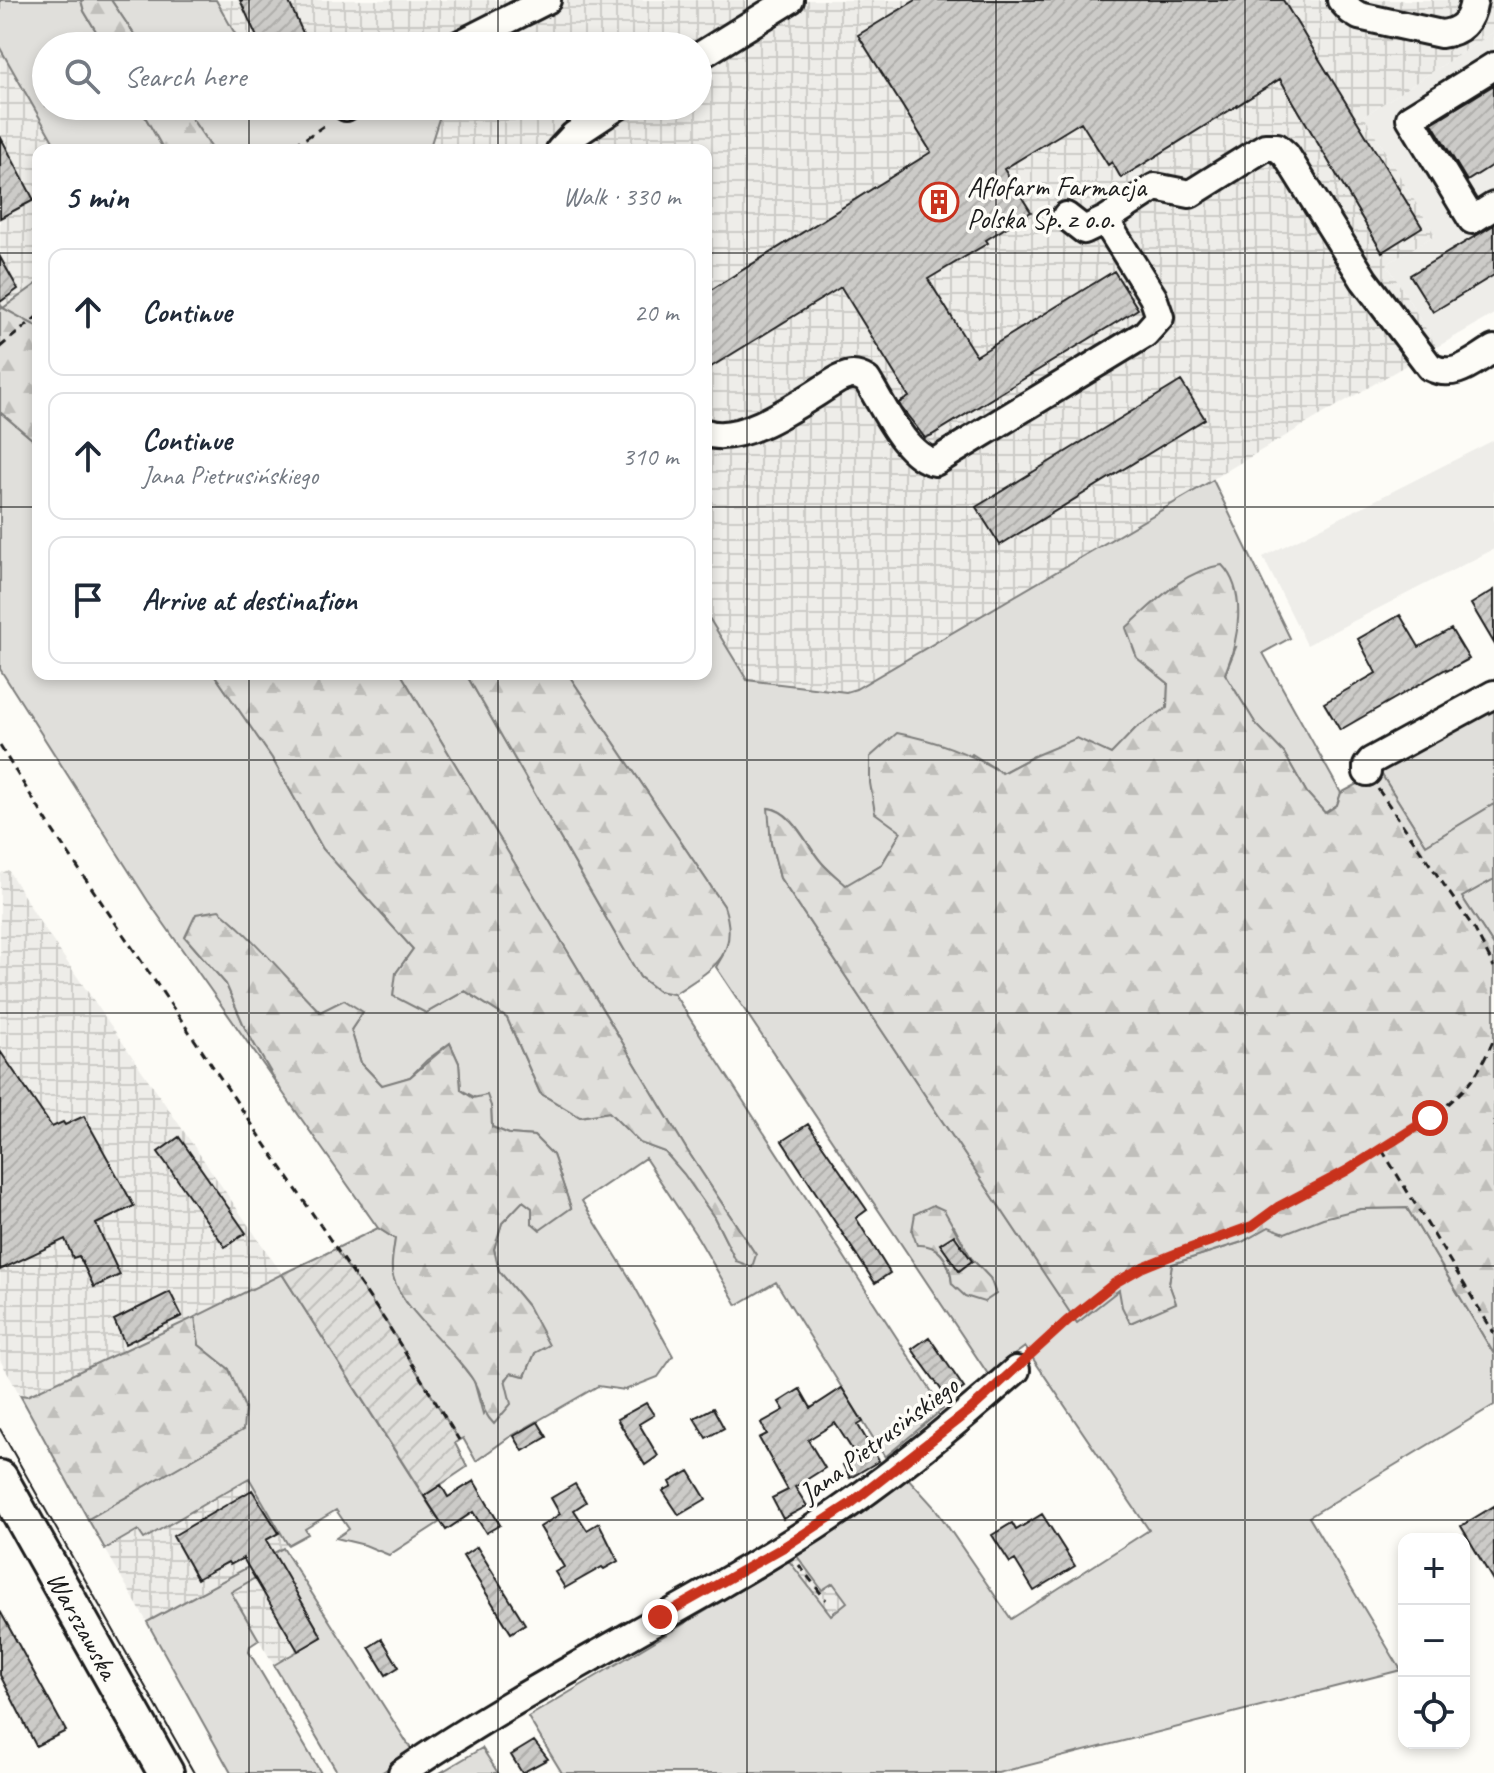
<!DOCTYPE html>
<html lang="en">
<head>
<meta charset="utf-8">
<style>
  :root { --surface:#fff; --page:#f6f6f7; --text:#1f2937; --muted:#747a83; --line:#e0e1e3 }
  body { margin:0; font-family:Caveat,sans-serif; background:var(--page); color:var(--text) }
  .controls { position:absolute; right:24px; bottom:24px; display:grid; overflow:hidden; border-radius:16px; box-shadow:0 4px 12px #0003 }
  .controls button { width:72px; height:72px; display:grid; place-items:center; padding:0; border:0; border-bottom:2px solid var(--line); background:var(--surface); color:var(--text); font:40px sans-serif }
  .stop { position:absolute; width:24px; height:24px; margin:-18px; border:6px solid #c8321e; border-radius:50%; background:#fff }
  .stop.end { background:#c8321e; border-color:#fff; box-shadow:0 2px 8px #0008 }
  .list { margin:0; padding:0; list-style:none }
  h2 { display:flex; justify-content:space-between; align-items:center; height:104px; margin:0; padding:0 32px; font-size:34px }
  h2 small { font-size:26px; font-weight:400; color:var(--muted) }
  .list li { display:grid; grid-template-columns:52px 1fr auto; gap:24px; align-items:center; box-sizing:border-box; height:128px; margin:0 16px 16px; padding:0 16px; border:2px solid var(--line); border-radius:16px }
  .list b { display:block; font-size:30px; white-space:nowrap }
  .list p { margin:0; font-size:26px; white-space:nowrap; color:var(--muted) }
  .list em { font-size:26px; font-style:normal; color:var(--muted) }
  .icon { flex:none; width:44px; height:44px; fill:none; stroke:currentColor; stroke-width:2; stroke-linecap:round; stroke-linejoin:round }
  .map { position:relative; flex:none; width:1494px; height:1773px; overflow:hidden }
  .search { position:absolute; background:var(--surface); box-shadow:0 4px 12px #0003; left:32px; top:32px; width:680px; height:88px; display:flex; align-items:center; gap:20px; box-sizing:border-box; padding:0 28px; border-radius:44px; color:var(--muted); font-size:30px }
  .panel { position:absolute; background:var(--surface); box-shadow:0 4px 12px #0003; left:32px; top:144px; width:680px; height:536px; border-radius:16px }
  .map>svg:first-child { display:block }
</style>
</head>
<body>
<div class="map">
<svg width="1494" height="1773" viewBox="0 0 1494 1773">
  <defs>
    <pattern id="industrial-grid" width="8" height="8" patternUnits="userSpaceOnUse" patternTransform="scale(2)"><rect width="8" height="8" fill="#eeede9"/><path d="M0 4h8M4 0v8" fill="none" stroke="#cccbc7"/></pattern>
    <pattern id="forest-firs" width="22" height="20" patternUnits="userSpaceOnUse" patternTransform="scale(2)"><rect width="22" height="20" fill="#e0dfdb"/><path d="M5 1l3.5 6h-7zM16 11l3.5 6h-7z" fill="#c0bfbb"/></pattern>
    <pattern id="garden-furrows" width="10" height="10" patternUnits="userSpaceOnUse" patternTransform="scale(2)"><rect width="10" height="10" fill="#e0dfdb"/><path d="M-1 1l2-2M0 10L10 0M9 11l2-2" fill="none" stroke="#c0bfbb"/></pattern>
    <pattern id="building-hatch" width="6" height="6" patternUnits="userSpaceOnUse" patternTransform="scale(2)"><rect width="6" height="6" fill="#cccbc8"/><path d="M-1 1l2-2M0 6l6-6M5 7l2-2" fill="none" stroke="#afaeab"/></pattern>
  </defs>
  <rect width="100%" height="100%" fill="#fdfcf7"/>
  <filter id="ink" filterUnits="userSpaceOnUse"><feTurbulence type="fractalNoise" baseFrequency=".0125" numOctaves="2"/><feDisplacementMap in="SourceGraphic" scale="16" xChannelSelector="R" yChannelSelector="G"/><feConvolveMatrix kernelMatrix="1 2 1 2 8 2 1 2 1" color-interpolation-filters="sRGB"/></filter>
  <g filter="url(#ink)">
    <path fill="#eeede9" d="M1494,32v282l-57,33 -50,-83 48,-29 -71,-119z
      M1494,440v109l-187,96 -44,-88z"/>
    <path fill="url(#industrial-grid)" d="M216,0h1278v32l-130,84 71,119 -48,29 50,83 -581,342 -10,3 -99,-12 -41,-67v-463h-277l14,-44h255v-60h-456z
      M0,48l58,102h-20v133l-35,25 -3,-4z
      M8,870l33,54 241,350 -255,122 -7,-1 -20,-35v-486z
      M243,1430l65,104 -25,14 52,81 -61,36 -51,-85 -76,42 -59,-103z
      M797,1556l25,34 10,-7 15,20 -17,12 -41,-54z"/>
    <path fill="#e0dfdb" stroke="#7e7e7c" stroke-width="2" fill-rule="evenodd" d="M0,0h81l3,11 21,35h-59v60h93l25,44h-106l-58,-102z
      M111,0h105l26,46h-100z
      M183,106h93l4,7 56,-7h107l-14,44h-216z
      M38,283v44l-38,-19v-4l3,4z
      M0,412l38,32v230h176l58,84 51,91 90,100 -17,24 30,40 39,-22 42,27 33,75 40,24 29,-5 31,31 25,9 19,22 30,43 22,44 20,-6 -69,-105 -286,-476h65l174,303 18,14 16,3 269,415 -58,48 -109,-175 -39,23 -39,-67 -53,-80 -63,43 49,79 42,76 -15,21 -33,13 -27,-4 -90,52 -32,23 -13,-23 -4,2 -71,-115 -53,-76 43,-21 17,11 -3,32 14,31 32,33 36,46 9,33 28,-41 14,3 10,-23 -7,-47 -29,-35 -5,-22 8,-26 21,-22 9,7v15l39,-15 -18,-53 -19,-19 -25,-2 -17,-7 -1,-21 -30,-16 -2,-27 -9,-20 -23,17 -17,17 -27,9 -22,-23 -10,-33 11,-17h-41l-31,-31 -105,-45 41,47 19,44 36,62 -133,-189 -148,-232z
      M1213,480l77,158 -27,15 78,140 -4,12 -12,8 -18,-20 -23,-40 -28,-29 -31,-50 11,-27 -99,11 31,25 -1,25 -31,20 -25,27 -77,1 -32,17 -30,-19 -70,78 -20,32 -36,22c-8,-8 -17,-15 -24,-23 -15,-17 -28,-52 -53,-55l2,35 9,35 297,444 42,-33 11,34 45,-21 -6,-18 3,-20 70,-22 27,-16 91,-17 47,-1 87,146v51l-185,112 92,153 -403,103h-436l-34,-56 261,-156 42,54 16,-13 -14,-19 -11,7 -25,-34 51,-34 59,-45 28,31 76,111 138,-89 -124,-183 -37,27 -272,-407 7,-12 1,-49 -156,-232h138v-61l41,67 99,12 10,-3zM927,1210l27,16 17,32 19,20 -38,6c-2,-18 -7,-31 -24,-40l-13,-30z
      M1494,710v94l-68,41 -46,-73z
      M1494,879v67l-32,-49z
      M282,1274l158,248 -51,33 -24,-10 -29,-7 13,-9 -13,-19 -31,19 3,5 -20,11 -39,-67 -105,61 -6,-9 -33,19 -17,-30 154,-89 -13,-61 -30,-24 -4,-28z
      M283,1548l130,204 -32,21h-43l-64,-108 48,-28 -43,-73 -48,28 28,48 -9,6 -1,6 72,121h-90l-84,-151z
      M482,1748l16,25h-58z"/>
    <path fill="url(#forest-firs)" stroke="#7e7e7c" stroke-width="2" d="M81,0h30l31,46h-37l-21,-35z
      M139,106h44l30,44h-49z
      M3,308l35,19v117l-38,-32v-103z
      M1222,565c26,27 16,77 3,109l31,50 28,29 23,40 18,20 12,-8 4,-12 39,-21 46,73 68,-41v75l-32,18 32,49v408l-87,-146 -47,1 -37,9 -38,15 -16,-6 -27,15 -70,22 -3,20 7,19 -46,20 -8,-16 -3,-17 -42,33 -297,-445 -9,-35 -3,-35c26,3 38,38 54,55 7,8 16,15 24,22l36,-21 19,-32 -26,-19 -5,-30v-26l27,-24c40,8 71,19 105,40l32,-17 43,-18 34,16 25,-26 31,-20 1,-25 -31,-25 -11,-30c28,-25 58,-58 96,-63z
      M214,674h187l286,476 69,105 -4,12 -16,-6 -22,-44 -30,-43 -19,-22 -25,-9 -31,-31 -29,5 -40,-24 -33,-75 -42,-27 -39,22 -33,-17 3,-23 17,-24 -90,-100 -51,-91z
      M466,674h102l156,232c17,50 -13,64 -50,88l-16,-3 -18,-14z
      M219,910c38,31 67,68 101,102l24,-12 19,12 -12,18 10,33 21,22 28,-8 40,-34 9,20 2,27 12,8 14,-3 4,11 1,21 17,7 25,2 19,19 18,53 -31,22 -8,-7v-15l-9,-7 -21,22 -8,26 5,22 29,35 21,39 -14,8 -10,23 -14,-3 -6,6 6,25 -17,20c-15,-15 -11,-28 -21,-44 -19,-32 -78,-75 -81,-110 -1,-10 2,-22 3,-31l-17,-11 -97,-138 -36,-62 -19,-44 -41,-47 11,-23z
      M933,1205l11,5 27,48 19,20 6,16 -12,8 -19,-6 -13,-12c-2,-22 -11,-40 -35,-39l-5,-14 3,-17z
      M195,1317l4,28 30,24 16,39 -2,22 -155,89 -68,-124 7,1z"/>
    <path fill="url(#garden-furrows)" stroke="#7e7e7c" stroke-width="2" d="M335,1249l53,76 71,115 -4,3 12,24 -43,29 -142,-222z"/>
    <path fill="url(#building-hatch)" stroke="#1c1c1c" stroke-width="2" d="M240,0h48l21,46h-48z
      M916,0h367l139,227 -40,25 -102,-173 -159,99 -9,-16 -4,3 -27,-43 -77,47 27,43 -45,28 2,3 -60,36 48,77 138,-85 24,38 -206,126 -7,3 -24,-31 -2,-4 10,-6 -68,-110 -135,83v-77l225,-141 -73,-117z
      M1494,85v79l-27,17 -35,-58z
      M0,136l34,64 -34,18z
      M1494,225v50l-61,37 -23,-37z
      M0,257l18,32 -18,13z
      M1181,381l24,38 -205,126 -24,-38z
      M1494,590v53l-23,-39z
      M1400,615l19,32 32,-18 18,30 -22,12 -1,-2 -106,61 -16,-27 52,-30 -18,-34z
      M0,1051l52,76 11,-5 2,3 19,-9 50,90 -38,18 24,51 -26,12 -15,-31 -6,2 -8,-19 -65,31z
      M808,1124l59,86 -11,8 34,55 -15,10 -93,-142z
      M179,1137l67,96 -21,14 -67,-95z
      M954,1235l18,26 -13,10 -19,-27z
      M170,1292l12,24 -57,28 -11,-24z
      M929,1337l35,51 -16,11 -36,-50z
      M842,1388l21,34 -5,3 21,36 -29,17 -7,-13 14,-8 -22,-34 -27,17 17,28 -30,19 12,19 -24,13 -11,-21 16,-8 -29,-52 8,-4 -6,-11 23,-13 -5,-8 21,-13 11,19z
      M646,1403l8,12 -15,9 19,32 -13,9 -28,-46z
      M713,1408l11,20 -18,10 -12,-20z
      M538,1422l9,15 -24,14 -9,-15z
      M689,1471l17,28 -27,16 -16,-24 9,-5 -2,-4z
      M474,1481l26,44 -14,8 -13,-21 -27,18 -22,-34 17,-11 7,12z
      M575,1484l11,18 -12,8 13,20 12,-7 19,38 -14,8 -2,-2 -37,21 -10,-16 9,-5 -24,-40 20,-13 -9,-16z
      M252,1490l27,43 -13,7 56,97 -24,14 -55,-93 -13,7 -2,-3 -31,17 -24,-43z
      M1494,1506v76l-33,-56z
      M1042,1514l33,52 -41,25 -19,-31 -5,3 -18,-28 20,-12 4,7z
      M477,1547l48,77 -14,9 -48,-77z
      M0,1611l66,120 -30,15 -36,-71z
      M382,1639l17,28 -13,8 -17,-28z
      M534,1741l14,18 -26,14 -11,-18z"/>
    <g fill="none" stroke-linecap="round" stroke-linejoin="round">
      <g stroke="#1c1c1c" stroke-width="32">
        <path id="minor" d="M1341,0l10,11 8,5 82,18c21,-2 30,-13 33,-34
          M456,46l91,-46
          M698,57l92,-57
          M1494,66l-84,52 62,102 22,-14
          M346,107l1,-1
          M560,150l14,-15 44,-29
          M1066,216l18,14 21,-10 50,-33 35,7 75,-47h12l9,8 78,125 66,87c25,13 43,-6 64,-18
          M706,433c38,13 100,-35 133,-54 11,-5 17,-6 28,1 16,25 38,77 68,82l210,-128 15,-17 -7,-20 -48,-77
          M1367,772v-6l4,-5 123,-67
          M402,1773c132,-91 278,-159 413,-246 71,-46 137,-100 201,-157"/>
      </g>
      <g stroke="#1c1c1c" stroke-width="40">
        <path id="major" d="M0,1478l166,295"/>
      </g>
      <path stroke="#1c1c1c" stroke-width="3" stroke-dasharray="8 6" stroke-linecap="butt" d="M280,150l26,-12 22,-15
        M0,347l38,-31
        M0,746l51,82 337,497 71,115
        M1378,789l97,141 19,37
        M1382,1150l112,183
        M1031,1355c28,-26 56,-56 88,-75 37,-20 75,-30 113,-45 25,-10 44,-28 68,-40 54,-30 120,-60 163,-105 15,-15 23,-33 31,-52
        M799,1565l27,35"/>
      <use href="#minor" stroke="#fdfcf7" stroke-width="26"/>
      <use href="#major" stroke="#fdfcf7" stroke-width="34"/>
      <path stroke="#1c1c1c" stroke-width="2" d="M0,1429l194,344"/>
    </g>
  </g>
  <g fill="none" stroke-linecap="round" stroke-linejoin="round" filter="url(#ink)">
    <path stroke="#c8321e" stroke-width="10" d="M660,1617l124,-70 66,-43 120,-94 97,-89 48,-38 28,-16 37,-15 72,-26 26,-19 68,-36 84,-53"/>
  </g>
  <path fill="none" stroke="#1c1c1c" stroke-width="2" stroke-opacity="0.55" d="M249,0v46M498,0v46M747,0v1773M996,0v1773M1245,0v1773M249,106v44M498,106v44M0,253h38M706,253h788M0,507h38M706,507h788M249,674v1099M498,674v1099M0,760h1494M0,1013h1494M0,1266h1494M0,1520h1494"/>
  <defs>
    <g id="building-ring" transform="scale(2)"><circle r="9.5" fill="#fdfcf7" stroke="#c8321e" stroke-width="1.5"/><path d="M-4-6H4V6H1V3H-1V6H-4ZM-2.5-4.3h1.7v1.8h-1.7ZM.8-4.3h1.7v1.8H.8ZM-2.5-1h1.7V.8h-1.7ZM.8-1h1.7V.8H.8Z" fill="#c8321e"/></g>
  </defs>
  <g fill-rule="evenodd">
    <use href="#building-ring" x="939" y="202"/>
  </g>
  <g text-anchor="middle" stroke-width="7" stroke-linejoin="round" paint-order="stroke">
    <g font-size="28" fill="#1c1c1c" stroke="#fdfcf7" text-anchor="start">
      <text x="967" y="196">Aflofarm Farmacja<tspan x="967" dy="32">Polska Sp. z o.o.</tspan></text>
    </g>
    <g font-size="28" fill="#1c1c1c" stroke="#fdfcf7">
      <text transform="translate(878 1439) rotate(-37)" y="10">Jana Pietrusińskiego</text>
      <text transform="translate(83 1625) rotate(61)" y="10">Warszawska</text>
    </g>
  </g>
</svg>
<div class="controls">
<button>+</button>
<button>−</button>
<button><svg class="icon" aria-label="locate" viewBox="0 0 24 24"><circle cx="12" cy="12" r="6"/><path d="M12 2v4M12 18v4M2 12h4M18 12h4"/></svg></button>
</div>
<div class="stop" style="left:1430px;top:1118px"></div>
<div class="stop end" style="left:660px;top:1617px"></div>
<div class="search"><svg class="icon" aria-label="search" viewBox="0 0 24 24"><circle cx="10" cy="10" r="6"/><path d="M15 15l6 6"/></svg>Search here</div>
<section class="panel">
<h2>5 min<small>Walk · 330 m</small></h2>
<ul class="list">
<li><svg class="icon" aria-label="ahead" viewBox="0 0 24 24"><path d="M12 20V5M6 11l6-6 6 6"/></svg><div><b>Continue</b></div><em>20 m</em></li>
<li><svg class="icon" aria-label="ahead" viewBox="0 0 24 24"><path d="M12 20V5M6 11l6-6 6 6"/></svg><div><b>Continue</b><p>Jana Pietrusińskiego</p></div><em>310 m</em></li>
<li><svg class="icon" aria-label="arrive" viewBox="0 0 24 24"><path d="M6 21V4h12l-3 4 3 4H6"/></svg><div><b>Arrive at destination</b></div></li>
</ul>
</section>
</div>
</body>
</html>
